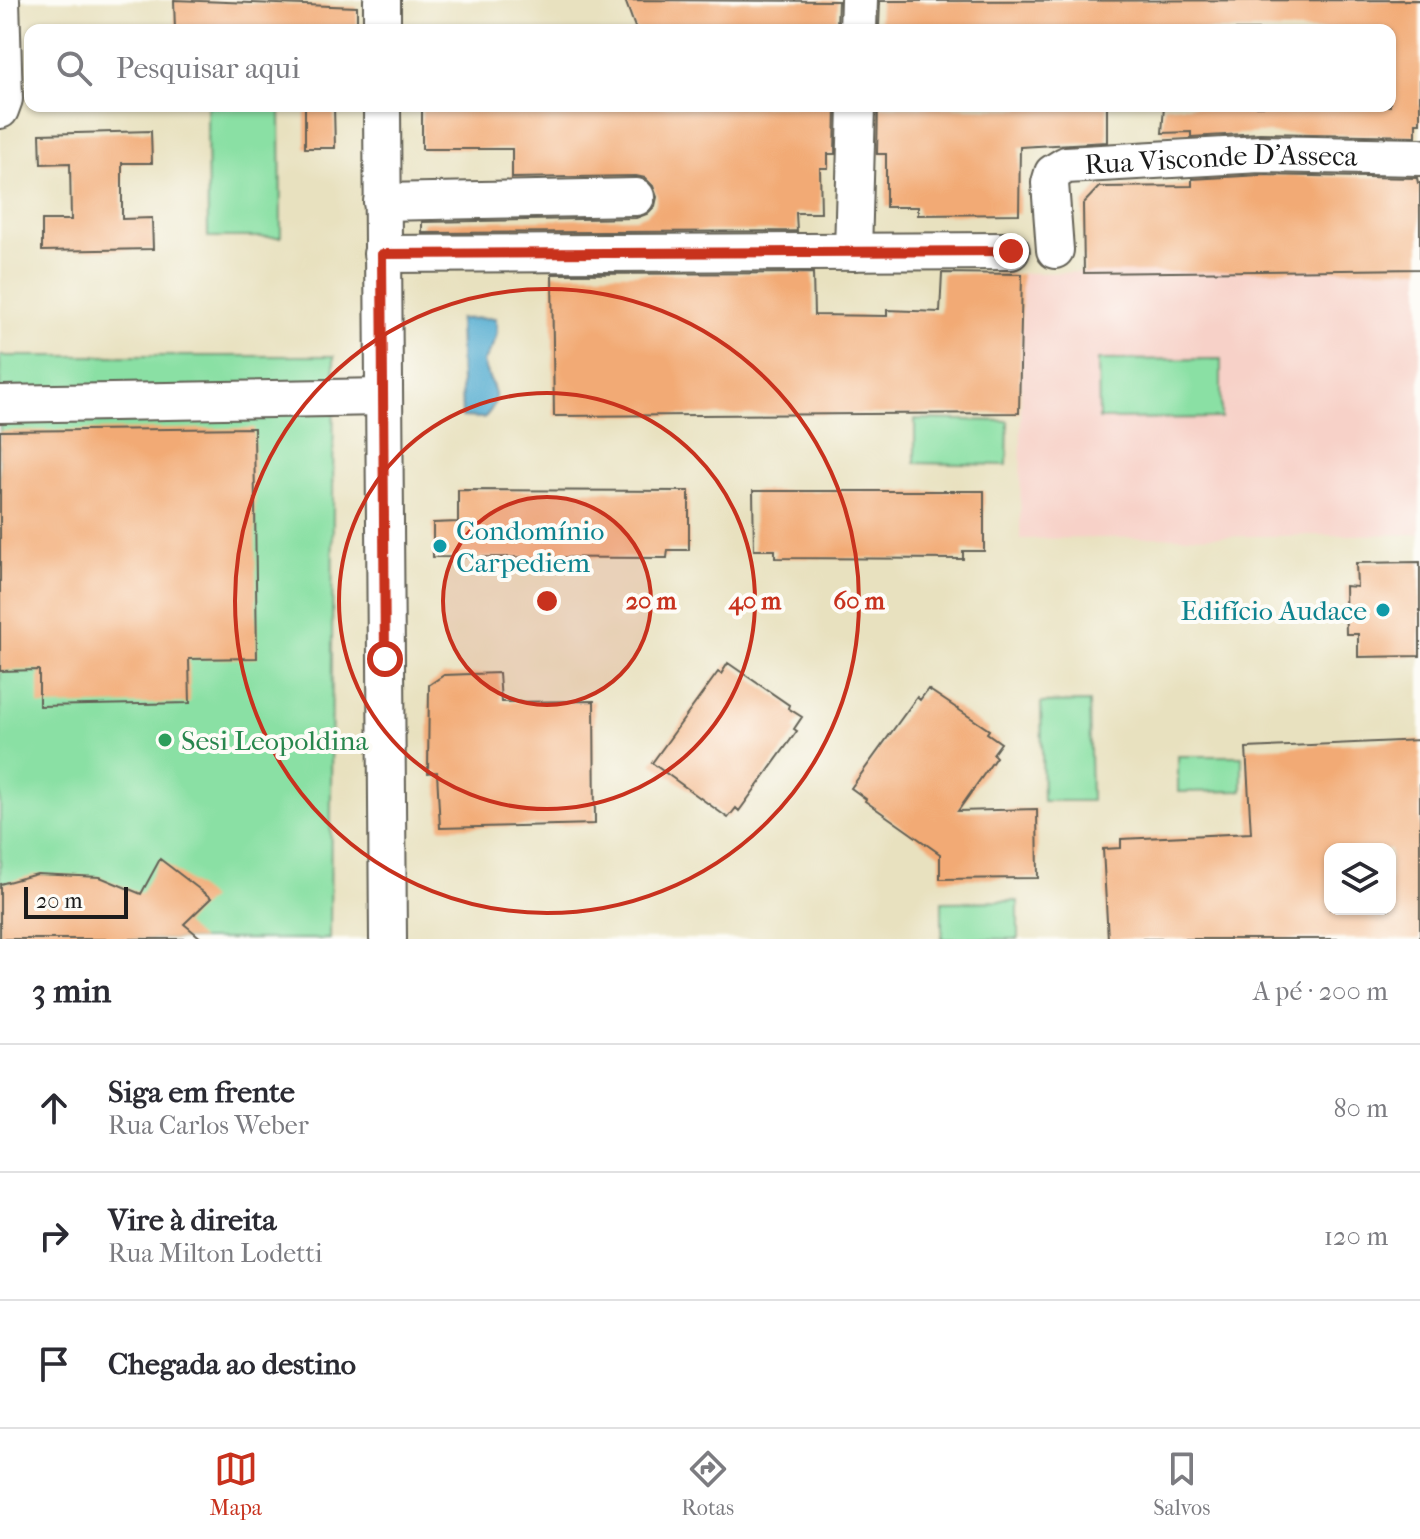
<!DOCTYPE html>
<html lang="pt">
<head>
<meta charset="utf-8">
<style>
  :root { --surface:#fff; --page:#f7f7f7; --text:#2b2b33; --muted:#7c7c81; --line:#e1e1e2; --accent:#c8321e }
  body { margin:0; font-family:"IM FELL French Canon",serif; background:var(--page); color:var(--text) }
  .controls { position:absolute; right:24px; bottom:24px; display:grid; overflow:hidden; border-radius:16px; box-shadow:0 2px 6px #0004 }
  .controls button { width:72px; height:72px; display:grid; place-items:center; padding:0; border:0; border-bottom:2px solid var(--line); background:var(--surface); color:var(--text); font:40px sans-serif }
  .scale { position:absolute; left:24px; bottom:20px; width:104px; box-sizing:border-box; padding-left:8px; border:4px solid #1c1c1c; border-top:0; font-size:22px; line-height:28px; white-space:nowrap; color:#1c1c1c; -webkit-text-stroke:6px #fdfcf7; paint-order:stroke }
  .stop { position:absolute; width:24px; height:24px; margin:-18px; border:6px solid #c8321e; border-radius:50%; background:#fff }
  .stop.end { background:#c8321e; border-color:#fff; box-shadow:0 2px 8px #0008 }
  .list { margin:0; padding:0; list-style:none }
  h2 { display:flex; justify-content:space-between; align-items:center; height:104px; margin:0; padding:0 32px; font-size:34px }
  h2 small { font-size:26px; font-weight:400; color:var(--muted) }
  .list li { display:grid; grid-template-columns:52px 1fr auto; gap:24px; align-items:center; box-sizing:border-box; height:128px; padding:0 32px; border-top:2px solid var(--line) }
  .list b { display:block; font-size:30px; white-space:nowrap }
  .list p { margin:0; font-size:26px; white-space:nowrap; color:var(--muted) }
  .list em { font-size:26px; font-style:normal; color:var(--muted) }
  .icon { flex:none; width:44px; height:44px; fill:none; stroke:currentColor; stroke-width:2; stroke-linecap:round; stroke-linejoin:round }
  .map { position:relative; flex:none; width:1420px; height:939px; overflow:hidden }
  .search { position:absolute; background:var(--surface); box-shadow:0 2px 6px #0004; left:24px; right:24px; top:24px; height:88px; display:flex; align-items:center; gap:20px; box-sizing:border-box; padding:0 28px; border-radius:16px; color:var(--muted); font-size:30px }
  .sheet { height:488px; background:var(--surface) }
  nav { display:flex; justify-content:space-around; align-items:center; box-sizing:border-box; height:112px; border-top:2px solid var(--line); background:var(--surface); font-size:22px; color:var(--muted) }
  nav a { display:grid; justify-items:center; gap:4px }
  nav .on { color:var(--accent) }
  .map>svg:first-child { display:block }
</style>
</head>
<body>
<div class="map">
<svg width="1420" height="939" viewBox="0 0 1420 939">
  <rect width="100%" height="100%" fill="#fdfcf7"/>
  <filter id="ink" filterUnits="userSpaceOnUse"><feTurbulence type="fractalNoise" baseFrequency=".0125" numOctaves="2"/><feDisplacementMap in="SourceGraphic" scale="16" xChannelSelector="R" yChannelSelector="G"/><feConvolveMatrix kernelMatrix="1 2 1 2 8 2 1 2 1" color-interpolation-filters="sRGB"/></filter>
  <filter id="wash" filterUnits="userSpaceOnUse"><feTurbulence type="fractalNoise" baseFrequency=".006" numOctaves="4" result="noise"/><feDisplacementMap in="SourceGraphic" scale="32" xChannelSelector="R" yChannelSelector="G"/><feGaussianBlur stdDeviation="1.8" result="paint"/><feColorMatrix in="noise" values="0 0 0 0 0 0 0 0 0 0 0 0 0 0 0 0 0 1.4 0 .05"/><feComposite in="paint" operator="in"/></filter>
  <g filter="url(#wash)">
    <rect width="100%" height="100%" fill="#e8e1bf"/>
    <path fill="#f7d1c8" d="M1420,269v265l-400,5 2,-266z"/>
    <path fill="#8ae0a4" stroke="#537e60" stroke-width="2" d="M207,106h73l1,131h-73z
      M0,356h334l-4,583h-330z
      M1221,359v59l-122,1 -1,-59z
      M915,419l93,2 -1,44 -92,-2z
      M1089,702l2,99h-48l-2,-98z
      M1178,756h64v35l-64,1z
      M1018,901v38h-76v-37z"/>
    <path fill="#53acd0" stroke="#386476" stroke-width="2" d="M495,318c6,18 -3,29 -12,44 6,25 24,33 1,56l-22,-1 -3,-98z"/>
    <g id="blocks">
      <path fill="#f2aa74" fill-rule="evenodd" d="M174,0l183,7v23h-182z
        M625,0l213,1 -1,25h-9v4h-192z
        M1420,0v123h-4v13l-156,-3 -69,4v-5l-29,1 2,-27h226v-76h-493v-3h-18l1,-26z
        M305,106h29l1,42h-30z
        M422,106h414l-1,48h-7v14h-8l1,45h-25l1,18 -375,2v-11l214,-4 11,-4 8,-8 2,-9 -4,-11 -8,-8 -9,-2 -124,2v-29h-90z
        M878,106l142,3v-3h87v36l-87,5 -1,67 -101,1v-8h-32v-53h-9z
        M151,131l1,32h-30v56l30,-1 1,31 -111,2v-31h29l-1,-57 -29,1 -1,-30z
        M1260,175l157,3 1,5h2v86l-336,4 -1,-69 16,-17 93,-1v-7z
        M813,273l1,42 73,1v-6l53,2 2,-39 80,1 -3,139 -465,3 -2,-142z
        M254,428l3,230 -68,1 1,44 -151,3v-36l-39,1v-240z
        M458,490l231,1v59h-21l-1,8 -234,-1v-34l25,-1z
        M753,491h231v60h-21v8l-188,-1v-8h-21z
        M1420,562v94l-62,1v-23h-12l-1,-48 12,1 -1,-24z
        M728,663l61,42 -1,3 14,9 -8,12 3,2 -58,80 -3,-3 -8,10 -76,-55 66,-91 3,2z
        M499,673l2,29 93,-1 1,123 -155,4 -3,-56 -9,1 1,-88 15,-10z
        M928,689l61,41 -2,3 14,10 -8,11 3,3 -38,54 79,-2 1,69 -98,1v-25l-75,-53 1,-2 -15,-11 66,-91 3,3z
        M1420,740v199h-312l-5,-90 18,-1v-9l130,-6 -5,-85zM1330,849h60v60h-60z
        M160,859l51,39 -27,26 18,15h-202v-55l37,-10 63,3 41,17z"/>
    </g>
  </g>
  <g filter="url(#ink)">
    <use href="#blocks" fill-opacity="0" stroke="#636155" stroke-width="2"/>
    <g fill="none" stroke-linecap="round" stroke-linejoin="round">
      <g stroke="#636155" stroke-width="40">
        <g id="minor">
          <path d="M382,30v-30"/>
          <path d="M858,30l1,-30"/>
          <path d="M382,106l6,833"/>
          <path d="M0,110l4,-11 -3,-99"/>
          <path d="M382,202l254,-5"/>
          <path id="s1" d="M1055,250l-5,-67 3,-10 13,-8 194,-11 160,3"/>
          <path d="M853,252l4,-146"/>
          <path d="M382,254l629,-3"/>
          <path d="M0,404l383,-7"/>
        </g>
      </g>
      <use href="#minor" stroke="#fff" stroke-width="36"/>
    </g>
  </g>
  <g fill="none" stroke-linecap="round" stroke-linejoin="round" filter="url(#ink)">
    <path stroke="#c8321e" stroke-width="10" d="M385,659l-3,-405 629,-3"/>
  </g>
  <circle cx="547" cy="601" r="104" fill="#c8321e" fill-opacity=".12"/>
  <g fill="none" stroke="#c8321e" stroke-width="4">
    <circle cx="547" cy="601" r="104"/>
    <circle cx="547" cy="601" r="208"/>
    <circle cx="547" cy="601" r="312"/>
  </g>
  <g fill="#0f9aa8" stroke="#fdfcf7" stroke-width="3">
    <circle cx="440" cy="546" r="8"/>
    <circle cx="1383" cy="610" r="8"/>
  </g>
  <circle fill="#2e9e5b" stroke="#fdfcf7" stroke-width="3" cx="165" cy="740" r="8"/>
  <g text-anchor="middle" stroke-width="8" stroke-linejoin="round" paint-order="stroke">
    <g font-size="28" fill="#1c1c1c" stroke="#fdfcf7">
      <text dy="10" stroke="none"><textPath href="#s1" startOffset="248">Rua Visconde D'Asseca</textPath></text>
    </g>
    <g font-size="28" fill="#0d838f" stroke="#fdfcf7" text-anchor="start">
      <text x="456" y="540">Condomínio<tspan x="456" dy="32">Carpediem</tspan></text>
      <text x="1367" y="620" text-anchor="end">Edifício Audace</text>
    </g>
    <g font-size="28" fill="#27864d" stroke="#fdfcf7" text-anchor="start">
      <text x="181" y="750">Sesi Leopoldina</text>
    </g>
  </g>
  <circle cx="547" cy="601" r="12" fill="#c8321e" stroke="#fdfcf7" stroke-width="4"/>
  <g font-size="24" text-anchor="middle" font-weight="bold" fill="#c8321e" stroke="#fdfcf7" stroke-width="8" stroke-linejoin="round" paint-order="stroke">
    <text x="651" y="609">20 m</text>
    <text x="755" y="609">40 m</text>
    <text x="859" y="609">60 m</text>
  </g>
</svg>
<div class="controls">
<button><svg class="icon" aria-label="layers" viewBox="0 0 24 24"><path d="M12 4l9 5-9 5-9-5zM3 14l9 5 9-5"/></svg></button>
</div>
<div class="scale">20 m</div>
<div class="stop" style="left:385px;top:659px"></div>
<div class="stop end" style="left:1011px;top:251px"></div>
<div class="search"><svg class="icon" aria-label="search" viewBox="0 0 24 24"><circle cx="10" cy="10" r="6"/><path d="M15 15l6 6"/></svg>Pesquisar aqui</div>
</div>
<section class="sheet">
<h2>3 min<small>A pé · 200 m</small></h2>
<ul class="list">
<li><svg class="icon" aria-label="ahead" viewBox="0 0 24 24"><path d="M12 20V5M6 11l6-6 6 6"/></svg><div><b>Siga em frente</b><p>Rua Carlos Weber</p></div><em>80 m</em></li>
<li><svg class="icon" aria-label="right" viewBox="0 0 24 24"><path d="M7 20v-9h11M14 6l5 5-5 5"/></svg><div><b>Vire à direita</b><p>Rua Milton Lodetti</p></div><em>120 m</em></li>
<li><svg class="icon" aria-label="arrive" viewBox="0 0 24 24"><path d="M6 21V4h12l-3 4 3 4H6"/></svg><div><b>Chegada ao destino</b></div></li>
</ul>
</section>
<nav>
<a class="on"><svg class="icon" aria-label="map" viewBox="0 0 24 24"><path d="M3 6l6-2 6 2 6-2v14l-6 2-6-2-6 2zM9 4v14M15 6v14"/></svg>Mapa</a>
<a><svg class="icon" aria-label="directions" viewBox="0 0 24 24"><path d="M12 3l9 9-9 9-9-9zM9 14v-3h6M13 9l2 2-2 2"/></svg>Rotas</a>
<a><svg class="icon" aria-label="saved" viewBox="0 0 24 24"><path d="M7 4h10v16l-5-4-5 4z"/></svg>Salvos</a>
</nav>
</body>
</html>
